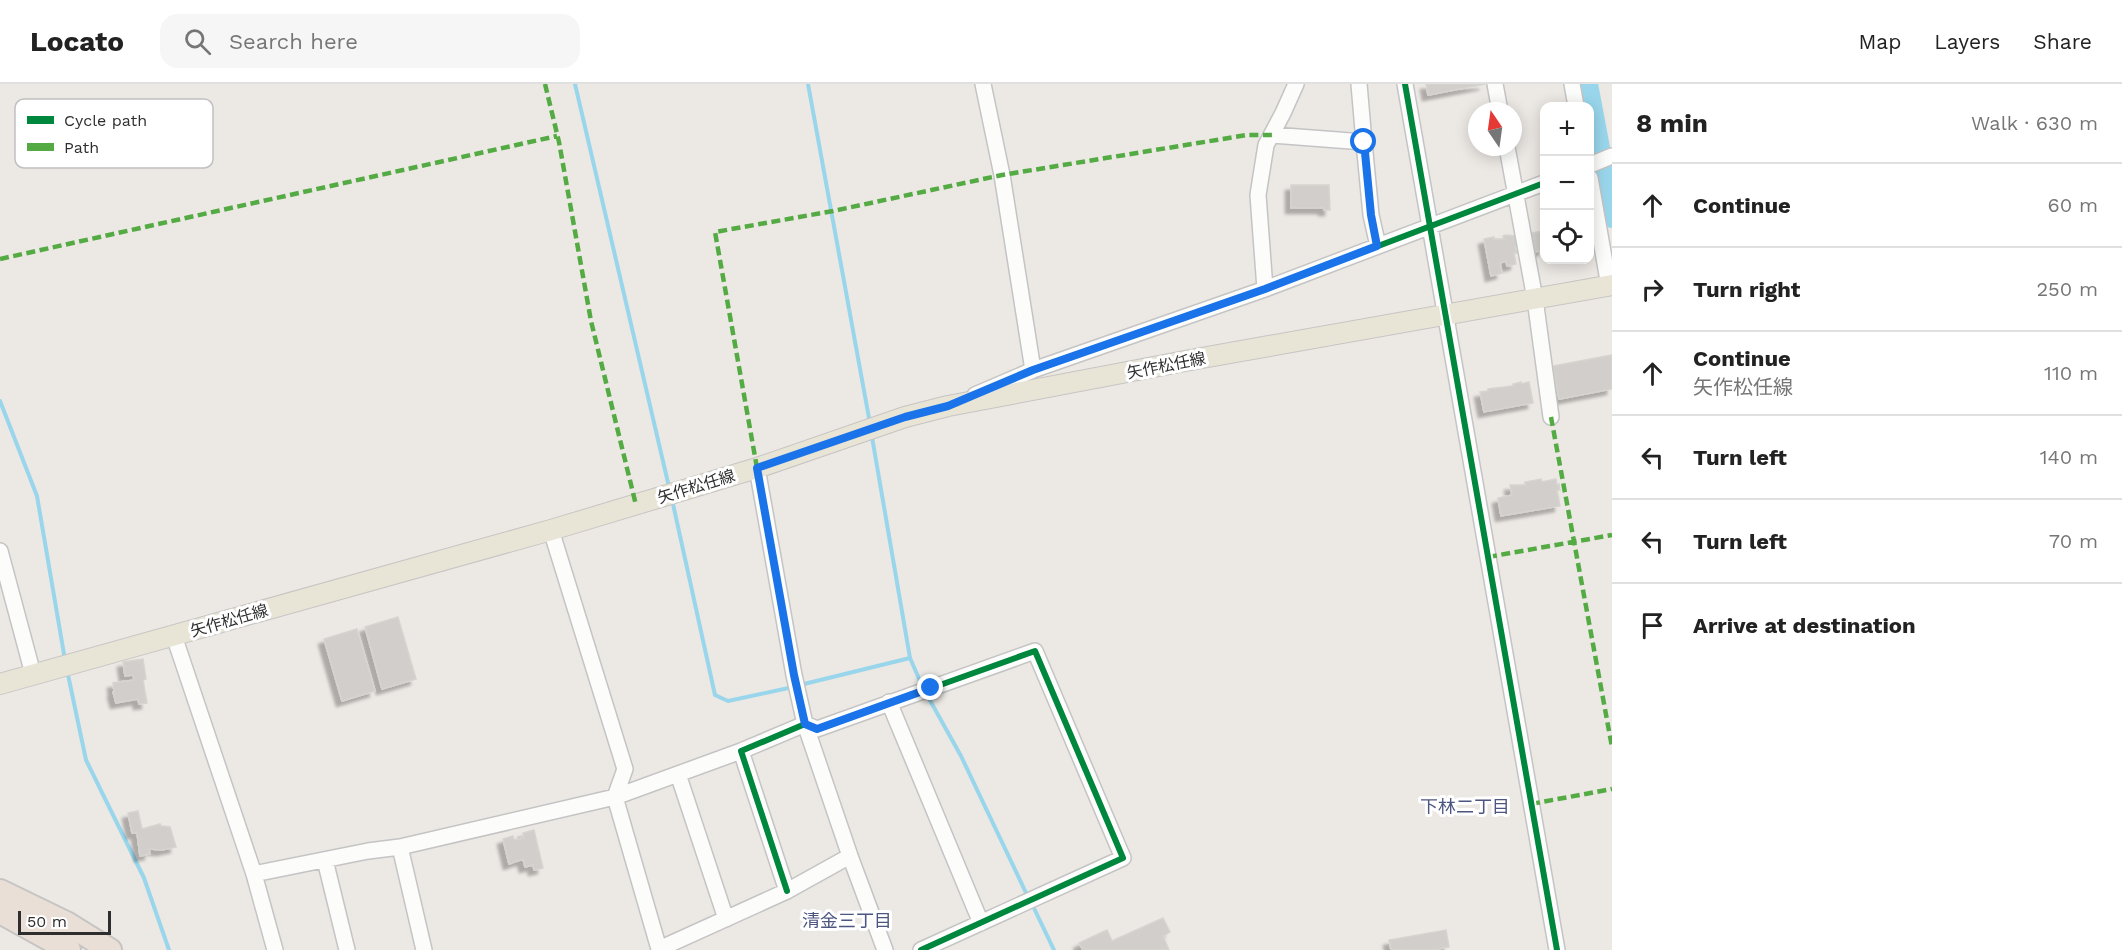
<!DOCTYPE html>
<html lang="en">
<head>
<meta charset="utf-8">
<style>
  :root { --surface:#fff; --page:#f6f6f6; --text:#222; --muted:#767676; --line:#e0e0e0 }
  body { margin:0; font-family:"Work Sans","Noto Sans JP",sans-serif; background:var(--page); color:var(--text) }
  .controls { position:absolute; right:18px; top:18px; display:grid; overflow:hidden; border-radius:12px; box-shadow:0 3px 15px #0003 }
  .controls button { width:54px; height:54px; display:grid; place-items:center; padding:0; border:0; border-bottom:2px solid var(--line); background:var(--surface); color:var(--text); font:30px sans-serif }
  .compass { position:absolute; left:1468px; top:18px; width:54px; height:54px; border-radius:50%; background:var(--surface); box-shadow:0 3px 15px #0003; rotate:347deg }
  .scale { position:absolute; left:18px; bottom:15px; width:93px; box-sizing:border-box; padding-left:6px; border:3px solid #2e2e2e; border-top:0; font-size:16px; line-height:21px; white-space:nowrap; color:#2e2e2e; -webkit-text-stroke:4px #fff; paint-order:stroke }
  .stop { position:absolute; width:18px; height:18px; margin:-14px; border:4px solid #1a73e8; border-radius:50%; background:#fff }
  .stop.end { background:#1a73e8; border-color:#fff; box-shadow:0 2px 6px #0008 }
  .list { margin:0; padding:0; list-style:none }
  h2 { display:flex; justify-content:space-between; align-items:center; height:78px; margin:0; padding:0 24px; font-size:26px }
  h2 small { font-size:20px; font-weight:400; color:var(--muted) }
  .list li { display:grid; grid-template-columns:39px 1fr auto; gap:18px; align-items:center; box-sizing:border-box; height:84px; padding:0 24px; border-top:2px solid var(--line) }
  .list b { display:block; font-size:22px; white-space:nowrap }
  .list p { margin:0; font-size:20px; white-space:nowrap; color:var(--muted) }
  .list em { font-size:20px; font-style:normal; color:var(--muted) }
  .icon { flex:none; width:33px; height:33px; fill:none; stroke:currentColor; stroke-width:2; stroke-linecap:round; stroke-linejoin:round }
  .map { position:relative; flex:none; width:1612px; height:866px; overflow:hidden }
  header { display:flex; align-items:center; gap:36px; box-sizing:border-box; height:84px; padding:0 30px; background:var(--surface); border-bottom:2px solid var(--line) }
  header strong { font-size:28px }
  nav { display:flex; gap:33px; margin-inline-start:auto; font-size:21px }
  .search { width:420px; height:54px; background:var(--page); display:flex; align-items:center; gap:15px; box-sizing:border-box; padding:0 21px; border-radius:18px; color:var(--muted); font-size:22px }
  main { display:flex }
  aside { flex:1; background:var(--surface) }
  .map>svg:first-child { display:block }
</style>
</head>
<body>
<header>
<strong>Locato</strong>
<div class="search"><svg class="icon" aria-label="search" viewBox="0 0 24 24"><circle cx="10" cy="10" r="6"/><path d="M15 15l6 6"/></svg>Search here</div>
<nav><a>Map</a><a>Layers</a><a>Share</a></nav>
</header>
<main>
<div class="map">
<svg width="1612" height="866" viewBox="0 0 1612 866">
  <defs>
    <filter id="shadow"><feDropShadow dx="-5.5" dy="5.5" stdDeviation="1.5" flood-color="#0004"/></filter>
  </defs>
  <rect width="100%" height="100%" fill="#ece8e4"/>
  <g fill="none" stroke-linecap="round" stroke-linejoin="round">
    <path stroke="#99d6ec" stroke-width="4" d="M575,0l94,403
      M808,0l61,334
      M0,317l37,95 28,164
      M872,353l38,221 13,30
      M673,420l42,191 13,6 65,-14
      M67,586l19,90 58,118 25,72
      M800,601l110,-27
      M927,611l34,61 67,141
      M1032,820l22,46"/>
    <path stroke="#99d6ec" stroke-width="22" d="M1587,0l25,133"/>
  </g>
  <path fill="#d1cecb" stroke="#d7d4d0" stroke-width="1.5" filter="url(#shadow)" d="M1426,0h59l-57,11z
    M1291,101h38l1,25h-6v-2h-33z
    M1544,147v19l-10,2 -3,-19z
    M1506,151l10,1 2,10 -3,1 2,6h-3l2,11 -9,2 -1,-5 -6,2 2,10 -11,3 -7,-37 10,-2v2h10l-1,-3z
    M1612,271v34l-53,10 -6,-33z
    M1521,298v2l8,-2 4,21 -49,9 -4,-20 8,-1v-2l25,-3v-2z
    M1541,395l1,3 14,-3 1,6 2,-1 1,6h-3l3,16 -59,10 -3,-18 14,-3 -2,-10h15v-3z
    M1541,395l1,3 14,-3 1,6 2,-1 1,6h-3l3,16 -59,10 -3,-18 14,-3 -2,-10h15v-3z
    M398,533l18,62 -34,10 -17,-62z
    M357,545l18,62 -33,10 -18,-62z
    M143,575l3,20 -3,1 4,23 -8,1 -1,-5 -22,4 -3,-11 1,-1 -1,-8 21,-3 -1,-5 -8,1 -2,-14z
    M138,727l4,18 18,-5 1,2 9,1 6,20 -14,3 -13,-1 1,5 -10,2 -3,-23h-5l-4,-20z
    M534,746l9,38 -9,2 -1,-5 -8,2 -2,-8 -14,5 -6,-25 10,-3 1,4 10,-2 -1,-5z
    M1163,834l7,14 -7,4 6,14h-86l-4,-7 28,-13 5,11z
    M1446,846l3,17 -15,3h-43l-2,-10z"/>
  <g fill="none" stroke-linecap="round" stroke-linejoin="round">
    <g stroke="#c5c4c5" stroke-width="18">
      <path id="minor" d="M1405,0l152,866
        M1495,0l5,27
        M1572,0l4,22
        M1272,51l92,7 -5,-58
        M1364,58l7,73 7,31
        M1507,63l28,152 16,118
        M1590,81l22,-9
        M1590,94l19,108
        M1265,205l-7,-94 8,-50 17,-32 13,-29
        M1033,286l232,-81 279,-106
        M975,311l58,-25 -31,-195 -19,-91
        M757,384l37,207 11,49 45,132 35,94
        M551,446l74,239 -10,28 44,152 128,-58 63,-35
        M0,467l33,123
        M174,552l80,238 21,76
        M889,618l92,221
        M678,690l48,145
        M400,763l24,103
        M325,776l22,90
        M254,790l114,-23 32,-4 215,-50 126,-46
        M787,807l-46,-140 64,-27 12,5 218,-78 88,207 -202,92"/>
    </g>
    <g stroke="#c6c5c4" stroke-width="22">
      <path id="major" d="M0,600l551,-154 206,-62 148,-51 43,-11 237,-45 427,-76"/>
    </g>
    <g stroke="#c6c5c4" stroke-width="26">
      <path id="highway" d="M0,807l68,33 42,26
        M0,828l69,38"/>
    </g>
    <use href="#minor" stroke="#fcfcfb" stroke-width="15"/>
    <use href="#major" stroke="#e8e4d6" stroke-width="20"/>
    <use href="#highway" stroke="#eadfd6" stroke-width="22"/>
    <path stroke="#54ab44" stroke-width="4.5" stroke-dasharray="9 4.5" stroke-linecap="butt" d="M545,0l14,58 32,179 45,184
      M0,175l557,-123
      M1551,333l61,330
      M757,384l-42,-236 118,-21 169,-36 245,-40h25
      M1488,473l124,-22
      M1531,720l81,-15"/>
    <g stroke="#fff" stroke-width="10">
      <path id="cycleway" d="M1405,0l152,866
        M1033,286l232,-81 279,-106
        M787,807l-46,-140 64,-27 12,5 218,-78 88,207 -202,92"/>
    </g>
    <use href="#cycleway" stroke="#00873e" stroke-width="6"/>
  </g>
  <g fill="none" stroke-linecap="round" stroke-linejoin="round">
    <path stroke="#1a73e8" stroke-width="8" d="M931,604l-114,41 -12,-5 -11,-49 -37,-207 148,-51 43,-11 85,-36 232,-81 112,-43 -6,-31 -7,-73"/>
  </g>
  <g text-anchor="middle" stroke-width="6" stroke-linejoin="round" paint-order="stroke">
    <g font-size="16" fill="#2e2e2e" stroke="#fff">
      <text transform="translate(1166 281) rotate(-11)" y="6">矢作松任線</text>
      <text transform="translate(696 402) rotate(-17)" y="6">矢作松任線</text>
      <text transform="translate(229 536) rotate(-16)" y="6">矢作松任線</text>
    </g>
    <g font-size="18" fill="#4d5680" stroke="#fff">
      <text x="1465" y="729">下林二丁目</text>
      <text x="847" y="843">清金三丁目</text>
    </g>
  </g>
  <rect x="15" y="15" width="198" height="69" rx="9" fill="#fff" stroke="#c0c0c0" stroke-width="1.5"/>
  <rect x="27" y="32" width="27" height="8" fill="#00873e"/>
  <rect x="27" y="59" width="27" height="8" fill="#54ab44"/>
  <g font-size="16" fill="#2e2e2e">
    <text x="64" y="42">Cycle path</text>
    <text x="64" y="69">Path</text>
  </g>
</svg>
<div class="controls">
<button>+</button>
<button>−</button>
<button><svg class="icon" aria-label="locate" viewBox="0 0 24 24"><circle cx="12" cy="12" r="6"/><path d="M12 2v4M12 18v4M2 12h4M18 12h4"/></svg></button>
</div>
<svg class="compass" viewBox="-18 -18 36 36"><path d="M0-13l5 13h-10z" fill="#e53935"/><path d="M0 13l5-13h-10z" fill="#767676"/></svg>
<div class="scale">50 m</div>
<div class="stop" style="left:1364px;top:58px"></div>
<div class="stop end" style="left:931px;top:604px"></div>
</div>
<aside>
<h2>8 min<small>Walk · 630 m</small></h2>
<ul class="list">
<li><svg class="icon" aria-label="ahead" viewBox="0 0 24 24"><path d="M12 20V5M6 11l6-6 6 6"/></svg><div><b>Continue</b></div><em>60 m</em></li>
<li><svg class="icon" aria-label="right" viewBox="0 0 24 24"><path d="M7 20v-9h11M14 6l5 5-5 5"/></svg><div><b>Turn right</b></div><em>250 m</em></li>
<li><svg class="icon" aria-label="ahead" viewBox="0 0 24 24"><path d="M12 20V5M6 11l6-6 6 6"/></svg><div><b>Continue</b><p>矢作松任線</p></div><em>110 m</em></li>
<li><svg class="icon" aria-label="left" viewBox="0 0 24 24"><path d="M17 20v-9H6M10 6l-5 5 5 5"/></svg><div><b>Turn left</b></div><em>140 m</em></li>
<li><svg class="icon" aria-label="left" viewBox="0 0 24 24"><path d="M17 20v-9H6M10 6l-5 5 5 5"/></svg><div><b>Turn left</b></div><em>70 m</em></li>
<li><svg class="icon" aria-label="arrive" viewBox="0 0 24 24"><path d="M6 21V4h12l-3 4 3 4H6"/></svg><div><b>Arrive at destination</b></div></li>
</ul>
</aside>
</main>
</body>
</html>
